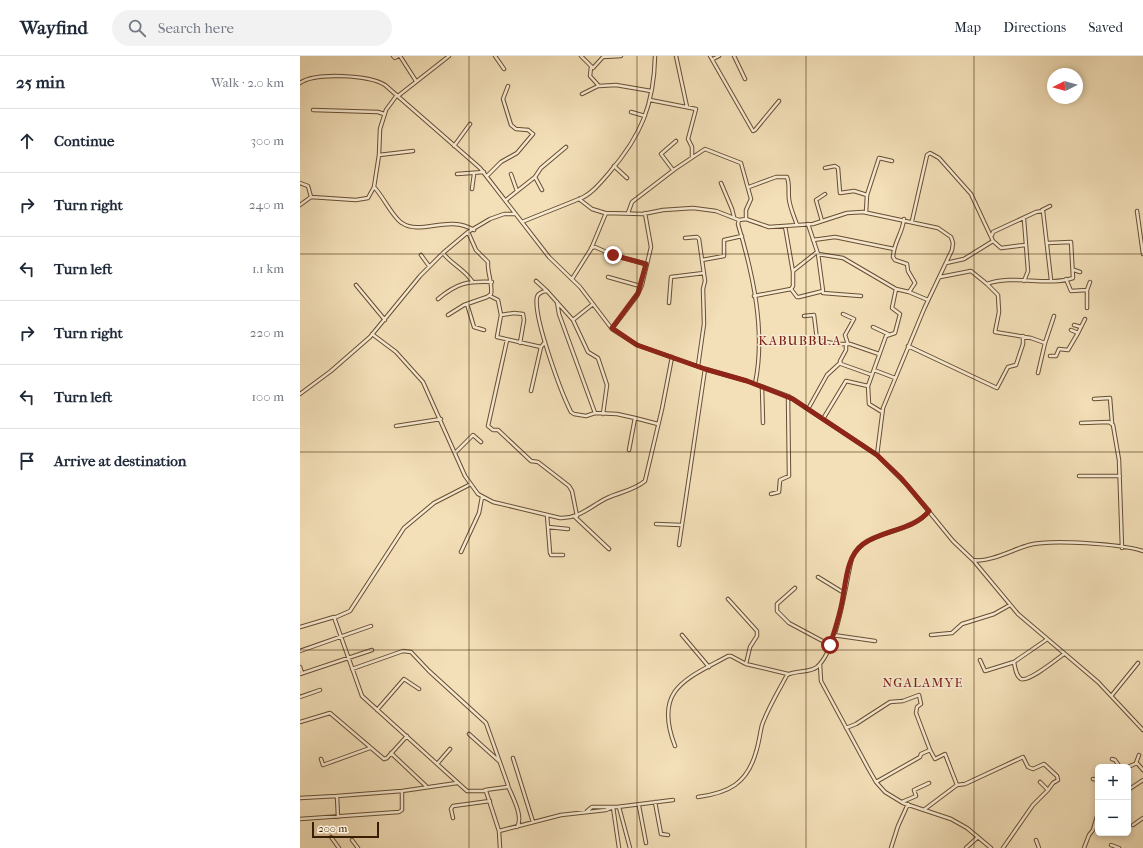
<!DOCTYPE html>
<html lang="en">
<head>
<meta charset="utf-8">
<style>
  :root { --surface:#fff; --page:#f2f2f3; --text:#1f2937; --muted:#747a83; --line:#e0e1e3 }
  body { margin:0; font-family:"IM FELL French Canon",serif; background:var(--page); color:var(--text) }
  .controls { position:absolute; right:12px; bottom:12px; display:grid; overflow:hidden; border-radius:6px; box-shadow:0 2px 6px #0003 }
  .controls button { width:36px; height:36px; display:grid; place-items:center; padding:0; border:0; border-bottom:1px solid var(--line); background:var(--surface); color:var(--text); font:20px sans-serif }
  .compass { position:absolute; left:747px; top:12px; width:36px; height:36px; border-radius:50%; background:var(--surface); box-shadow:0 2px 6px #0003; rotate:264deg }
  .scale { position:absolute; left:12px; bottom:10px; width:67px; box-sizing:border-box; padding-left:4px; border:2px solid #381e05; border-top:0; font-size:11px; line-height:14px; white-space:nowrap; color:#381e05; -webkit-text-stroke:3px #f7ead1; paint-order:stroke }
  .stop { position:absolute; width:12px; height:12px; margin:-9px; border:3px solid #8f2418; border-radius:50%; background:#fff }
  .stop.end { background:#8f2418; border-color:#fff; box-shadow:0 1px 4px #0008 }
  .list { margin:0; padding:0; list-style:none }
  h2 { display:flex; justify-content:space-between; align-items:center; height:52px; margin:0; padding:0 16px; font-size:17px }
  h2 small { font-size:13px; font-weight:400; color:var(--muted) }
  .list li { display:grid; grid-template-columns:26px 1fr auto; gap:12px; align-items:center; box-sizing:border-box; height:64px; padding:0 16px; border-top:1px solid var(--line) }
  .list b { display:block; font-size:15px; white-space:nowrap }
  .list em { font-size:13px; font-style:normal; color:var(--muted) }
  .icon { flex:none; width:22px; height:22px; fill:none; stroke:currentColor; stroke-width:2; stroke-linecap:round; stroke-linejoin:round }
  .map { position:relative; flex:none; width:843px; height:792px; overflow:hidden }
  header { display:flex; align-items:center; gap:24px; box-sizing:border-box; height:56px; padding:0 20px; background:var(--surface); border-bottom:1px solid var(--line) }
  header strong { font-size:19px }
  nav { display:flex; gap:22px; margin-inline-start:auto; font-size:14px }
  .search { width:280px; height:36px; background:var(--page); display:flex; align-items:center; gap:10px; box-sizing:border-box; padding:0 14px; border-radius:22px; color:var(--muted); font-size:15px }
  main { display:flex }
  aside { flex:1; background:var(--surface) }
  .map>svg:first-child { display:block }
</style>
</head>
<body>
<header>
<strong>Wayfind</strong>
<div class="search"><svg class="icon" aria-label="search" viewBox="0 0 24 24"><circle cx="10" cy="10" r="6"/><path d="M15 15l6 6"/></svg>Search here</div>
<nav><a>Map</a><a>Directions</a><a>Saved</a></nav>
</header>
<main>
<aside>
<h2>25 min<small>Walk · 2.0 km</small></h2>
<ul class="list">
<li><svg class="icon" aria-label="ahead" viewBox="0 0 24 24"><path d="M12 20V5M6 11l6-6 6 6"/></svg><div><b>Continue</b></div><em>300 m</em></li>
<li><svg class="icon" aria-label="right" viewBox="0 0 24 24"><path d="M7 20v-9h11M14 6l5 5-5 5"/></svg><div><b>Turn right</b></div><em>240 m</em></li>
<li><svg class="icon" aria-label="left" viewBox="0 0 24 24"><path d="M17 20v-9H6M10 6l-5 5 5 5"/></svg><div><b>Turn left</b></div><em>1.1 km</em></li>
<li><svg class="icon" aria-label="right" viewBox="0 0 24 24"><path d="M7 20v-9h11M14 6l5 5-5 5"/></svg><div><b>Turn right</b></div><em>220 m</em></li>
<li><svg class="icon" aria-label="left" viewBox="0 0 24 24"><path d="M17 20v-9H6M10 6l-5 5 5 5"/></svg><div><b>Turn left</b></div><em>100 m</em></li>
<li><svg class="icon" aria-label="arrive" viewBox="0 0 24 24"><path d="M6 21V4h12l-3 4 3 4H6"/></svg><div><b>Arrive at destination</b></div></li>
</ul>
</aside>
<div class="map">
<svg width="843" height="792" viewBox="0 0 843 792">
  <rect width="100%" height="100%" fill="#f3dfb8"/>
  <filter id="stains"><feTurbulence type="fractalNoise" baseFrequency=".005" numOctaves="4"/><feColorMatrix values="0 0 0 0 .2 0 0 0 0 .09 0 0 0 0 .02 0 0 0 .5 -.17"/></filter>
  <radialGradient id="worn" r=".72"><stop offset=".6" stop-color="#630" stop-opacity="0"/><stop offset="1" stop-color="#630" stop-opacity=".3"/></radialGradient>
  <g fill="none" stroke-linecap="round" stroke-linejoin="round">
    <g stroke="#674e32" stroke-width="4.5">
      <path id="minor" d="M93,0l2,2 3,-2
        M100,0l16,25
        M195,0l9,13
        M281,0l12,12 10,-11 18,-1
        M376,0l11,51
        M410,0l43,75 2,-1 24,-29
        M434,0l11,23
        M413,3l6,-3
        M291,11l-1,9 9,10 17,-1 35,6
        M0,27c15,-11 69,-8 85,2l95,83 69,89 31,30 32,42 25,16 68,24 42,12 41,15 89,59 31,31 45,55 20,19 45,54 80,68 45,48
        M208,30l-5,13 8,26 5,4 12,1 5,4 -5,-4
        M282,38l16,-8
        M98,40l51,-40
        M350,44l46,9 -8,30 4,8v10
        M13,54l65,2 6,2
        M331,56l14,4
        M154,90l16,-22
        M79,99l34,-4
        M314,110l13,12
        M525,112l10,-2 3,2 2,25 14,-2 13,4
        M373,114l-12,-16 15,-13
        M157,118l27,-2
        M211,118l6,17
        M187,120l14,-14 16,-9 16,-19
        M235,121l7,13
        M0,127l8,3 3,11
        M421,127l11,26 2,8
        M74,131c9,9 19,31 28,36 19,13 46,-9 72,7
        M449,131l27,-10h11c3,8 1,14 2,22 1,9 5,17 8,26
        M172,133l2,-15
        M279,143l13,10 13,4 38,1 20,-4 30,-2 23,3 23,9 7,-1 23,8 44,-3 34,-11 16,-1 75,16 13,9 2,6 -1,7 -28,59 -41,99 -6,47
        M206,144l29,-23 6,-9 25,-21
        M0,149l11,-8 45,3 12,-2 6,-11 5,-32 1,-26 6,-19 11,-15
        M742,154l8,-4
        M837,155l6,43
        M566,156l1,-17 12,-37 13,3
        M328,157l4,-11 43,-33 30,-20 36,14 10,36 -5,11v9
        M724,163l4,52 -4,10
        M439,164l-1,4c15,50 28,108 17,160
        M522,165l-6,-21 9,-6
        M612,165l15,-66 3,-2 9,5 32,36 22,47 8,7 24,-3
        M222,166c19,-8 38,-15 57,-23 12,-4 22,-17 30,-26 32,-37 45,-68 46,-117
        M508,168l10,30 25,4 53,31 -4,19 8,6 -5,19 -9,3 -18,50 1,18 13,8
        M485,170l8,46
        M692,179l1,-3 43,-20 7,-1 8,69
        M385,182l12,-1 2,2 6,42 -2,8 1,35 -6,42
        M513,184l22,-3 59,12
        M291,192l4,-1 18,8 33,9
        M143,197c8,11 21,16 29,28
        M121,199l8,11
        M402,204l22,-4v-16l18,-4
        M646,207l18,-4 29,-18
        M774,214l6,2
        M308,221l32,9
        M640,221l31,-6 16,13 11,11 1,17 -4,20 36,6 14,5 -7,30
        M272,223l19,-30 15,-36
        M766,223l5,12 16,-1v18
        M236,225l11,10 26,29 15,32 10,6 9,27 -4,29
        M687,228c26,-10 60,3 86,-6l-2,-36 -23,1
        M56,229l29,35
        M491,233l6,8h2l24,-6 -5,-37
        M491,233l2,-3v-15l24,-19
        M596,233l13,3 6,-9 -7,-12 -1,-7 -12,-4 -2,-3c1,-16 9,-22 11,-38
        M787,234l3,-8
        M247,235c-3,0 -9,2 -10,6 -4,20 24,95 34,115l3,2 12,2 9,-3 22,1 18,4
        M609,236l19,8
        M523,237l38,3
        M190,240l8,4 3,15 -4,22 44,10
        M454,240l37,-7
        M138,243c19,-16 29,-18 54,-17
        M257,246l2,12 36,99
        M369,247l2,-26 33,-4
        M167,248l7,23 10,3
        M543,258l11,5 -9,16 3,9
        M148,259l16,-10 23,-8 4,-3c2,-11 -4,-21 -3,-32l-12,-12 -8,-18
        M201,259l13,-2 9,1 1,6 -4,23
        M504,260l10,-1 3,25 20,4h13l29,10
        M273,264l20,-16
        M774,269l7,2
        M573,271l15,7
        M312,273l25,-33 5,-11 9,-38 -6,-34
        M778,277l7,-14
        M72,278l24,18 27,30 42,94 13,18 15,8 67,16c18,1 30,-11 45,-19 14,-7 28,-8 40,-18l17,-72 10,-52
        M207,284l-19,86 5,4h5l33,31 7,1 31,24 3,5 5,25
        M745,287l9,-27
        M546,288v6l-6,11 1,3 31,11
        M608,290l89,42 11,-21 8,-2 7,-21v-8
        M750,300h6l3,-7 9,1 10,-17 -7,-3
        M574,314l21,8
        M462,331l1,36
        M231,335l10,-44 4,-5
        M0,338l31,-23 39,-34 50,-61 23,-23 25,-21 22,-13 14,-5h11
        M794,343l16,-1 2,25
        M508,353l19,-34 13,-12
        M523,363l23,-38 22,5
        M781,367l28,-1 4,3 6,35 3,88
        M96,370l45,-7
        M329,394l6,-32 23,6
        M155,397l18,-18 8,7
        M779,420h41
        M471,438l8,-2 1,-12 9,-4 -1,-80
        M247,459l3,38
        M275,461l34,32
        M356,468l25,1
        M248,471l20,2
        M379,489l26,-176
        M161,496l18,-39 3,-16
        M251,499h12
        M673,504c16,3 41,-11 56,-15 22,-6 93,-1 114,6
        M518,521l26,16
        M495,532l-18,16v7l12,12 41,22
        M428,543l29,32v5l-7,11 -4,17
        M34,562l16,-7 54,-83 30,-25 35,-18
        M0,571l34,-10 28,79 105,95h19l13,40 1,17
        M382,579l27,32
        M533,579l42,6
        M631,579l21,-2 10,-9 32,-10 16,-9
        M746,584l-32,22c1,6 2,14 7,17 8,3 36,-20 43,-25
        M0,595l71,-25
        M680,604l5,11 29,-9
        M520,608l1,17 47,87 8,14 9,10 18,11 48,16 16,9 24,20
        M0,611l2,6
        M52,613l51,-18 8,1 18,19 57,52 22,62 -1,2 -22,3
        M0,618l72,-24
        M812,639l26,-32
        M0,641l20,-7
        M77,654l27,-31 15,10
        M0,666l30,-9 54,46 3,-1 20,-22
        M546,672l10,-4 34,-22 13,-1 16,-6 2,9 -4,3 -1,6 14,37
        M169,678l30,27
        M375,690c-22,-57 11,-67 53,-90h3l15,8 42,10
        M91,697l35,33
        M213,702l20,64
        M21,703l2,6 47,-17
        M812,703l3,1 5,7
        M836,707l3,-8
        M137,708l13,-15
        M828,711l9,-4 6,7
        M793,723l5,1
        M576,726l44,-25 1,-3 9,-4 5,9 10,-5 12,31
        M208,730c4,10 16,31 9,41
        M828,734l15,-10
        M398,741c30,-4 49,-13 58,-45 3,-9 4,-19 6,-27 6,-17 17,-35 25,-50 9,-5 23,-2 30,-8 21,-19 28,-81 35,-109 15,-30 57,-22 77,-47
        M0,742l37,-2
        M355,746l6,32 7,1
        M602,746l14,-6 -2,-6 15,-7
        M339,750l7,37
        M319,751l11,41
        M625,753l32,-24 8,-1 58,-27 5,10 5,2 11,-5 13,12 1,4 -5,3 -5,7
        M287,755l5,-4h25l56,-7
        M38,761l-1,-21 65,-5 55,-8
        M153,762l-2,-9 2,-3 37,-5
        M0,763l99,-7 3,-2v-19
        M833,769l10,-7
        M199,775l62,-16 45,-5 7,-3 6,41
        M31,781l8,11
        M52,784l6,8
        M736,784l3,8
        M811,789l8,3
        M591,792l7,-22 10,-22
        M666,792l12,-11
        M703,792l30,-43 15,-15 -8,-8
        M784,792l5,-13 4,-5 5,-17"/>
    </g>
    <use href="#minor" stroke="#f7ead1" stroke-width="2.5"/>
  </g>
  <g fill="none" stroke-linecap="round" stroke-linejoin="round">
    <path stroke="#8f2418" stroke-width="5" d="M313,199l33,9 -8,29 -26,35 25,17 68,24 42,12 46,18 84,56 24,23 28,33c-15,19 -47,19 -66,33 -18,13 -17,43 -22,63 -3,13 -7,26 -11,38"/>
  </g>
  <path fill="none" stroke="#381e05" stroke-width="1" stroke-opacity="0.55" d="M169,0v792M337,0v792M506,0v792M674,0v792M0,198h843M0,396h843M0,594h843"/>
  <g text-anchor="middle" stroke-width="3" stroke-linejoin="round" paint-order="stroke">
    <g font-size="13" letter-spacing="1" fill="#7a1f14" stroke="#f7ead1">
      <text x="500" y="289">KABUBBU A</text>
      <text x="623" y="631">NGALAMYE</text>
    </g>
  </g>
  <rect width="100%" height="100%" filter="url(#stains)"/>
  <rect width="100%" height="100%" fill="url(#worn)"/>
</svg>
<div class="controls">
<button>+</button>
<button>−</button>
</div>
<svg class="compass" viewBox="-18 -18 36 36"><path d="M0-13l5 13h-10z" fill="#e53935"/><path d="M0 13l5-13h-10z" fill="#747a83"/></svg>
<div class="scale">200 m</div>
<div class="stop" style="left:530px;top:589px"></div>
<div class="stop end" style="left:313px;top:199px"></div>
</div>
</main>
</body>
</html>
